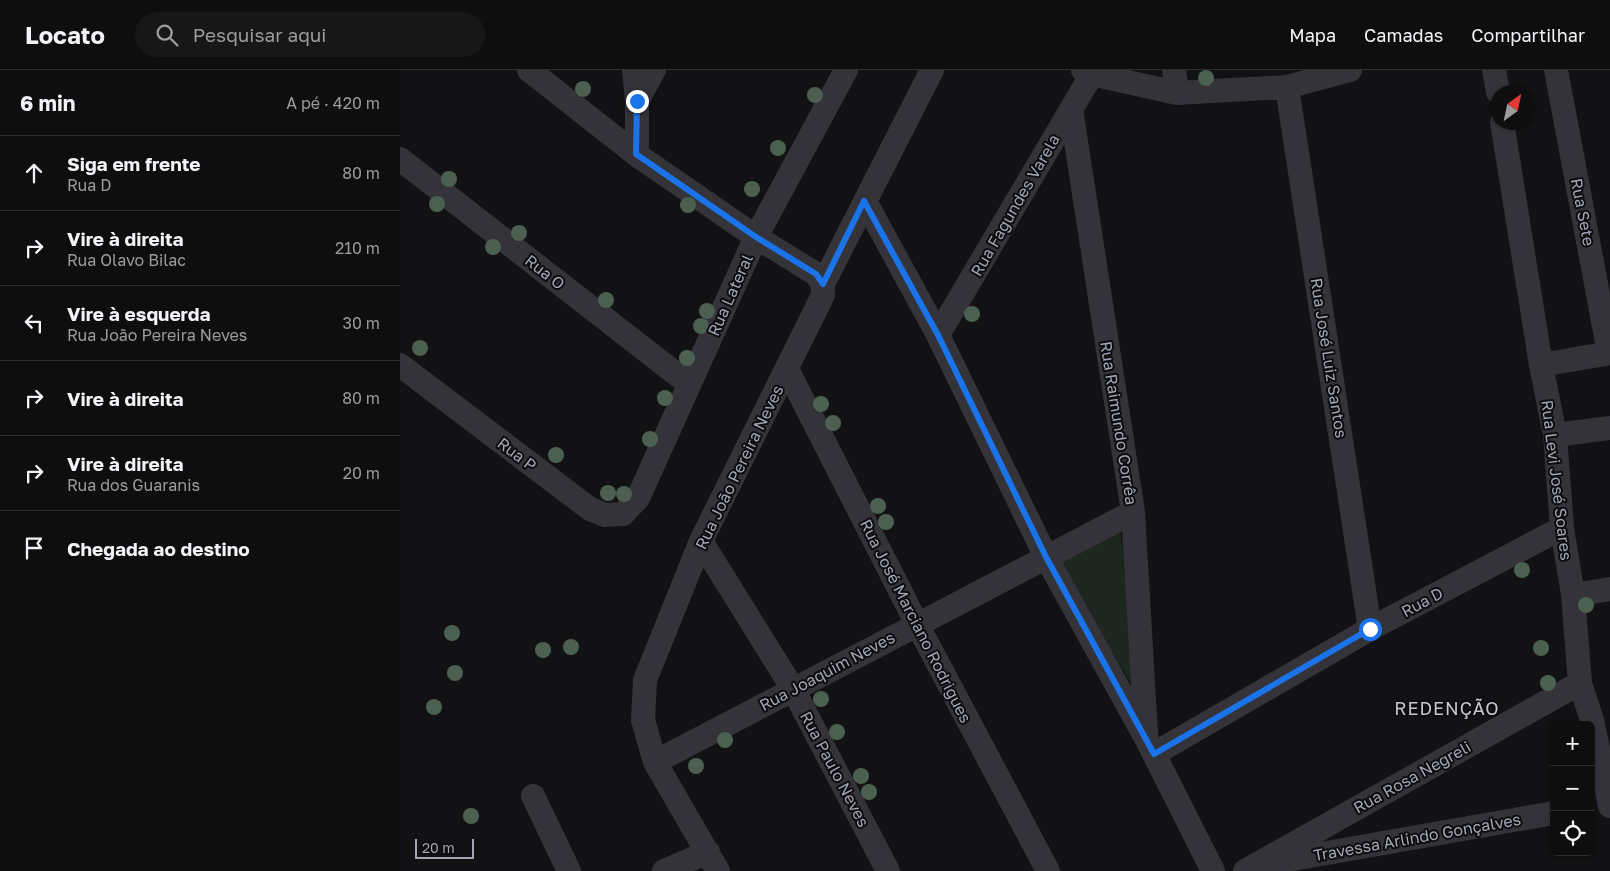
<!DOCTYPE html>
<html lang="pt">
<head>
<meta charset="utf-8">
<style>
  :root { --surface:#0e0e0f; --page:#171718; --text:#f1f3f6; --muted:#9b9c9e; --line:#2e2e2f }
  body { margin:0; font-family:"Golos Text",sans-serif; background:var(--page); color:var(--text) }
  .controls { position:absolute; right:15px; bottom:15px; display:grid; overflow:hidden; border-radius:8px; box-shadow:0 1px 4px #0004 }
  .controls button { width:45px; height:45px; display:grid; place-items:center; padding:0; border:0; border-bottom:1px solid var(--line); background:var(--surface); color:var(--text); font:25px sans-serif }
  .compass { position:absolute; left:1090px; top:15px; width:45px; height:45px; border-radius:50%; background:var(--surface); box-shadow:0 1px 4px #0004; rotate:33deg }
  .scale { position:absolute; left:15px; bottom:12px; width:59px; box-sizing:border-box; padding-left:5px; border:2px solid #a3a6b4; border-top:0; font-size:14px; line-height:18px; white-space:nowrap; color:#a3a6b4; -webkit-text-stroke:4px #0d0d0f; paint-order:stroke }
  .stop { position:absolute; width:15px; height:15px; margin:-11px; border:4px solid #1a73e8; border-radius:50%; background:#fff }
  .stop.end { background:#1a73e8; border-color:#fff; box-shadow:0 1px 5px #0008 }
  .list { margin:0; padding:0; list-style:none }
  h2 { display:flex; justify-content:space-between; align-items:center; height:65px; margin:0; padding:0 20px; font-size:21px }
  h2 small { font-size:16px; font-weight:400; color:var(--muted) }
  .list li { display:grid; grid-template-columns:32px 1fr auto; gap:15px; align-items:center; box-sizing:border-box; height:75px; padding:0 20px; border-top:1px solid var(--line) }
  .list b { display:block; font-size:19px; white-space:nowrap }
  .list p { margin:0; font-size:16px; white-space:nowrap; color:var(--muted) }
  .list em { font-size:16px; font-style:normal; color:var(--muted) }
  .icon { flex:none; width:28px; height:28px; fill:none; stroke:currentColor; stroke-width:2; stroke-linecap:round; stroke-linejoin:round }
  .map { position:relative; flex:none; width:1210px; height:801px; overflow:hidden }
  header { display:flex; align-items:center; gap:30px; box-sizing:border-box; height:70px; padding:0 25px; background:var(--surface); border-bottom:1px solid var(--line) }
  header strong { font-size:24px }
  nav { display:flex; gap:28px; margin-inline-start:auto; font-size:18px }
  .search { width:350px; height:45px; background:var(--page); display:flex; align-items:center; gap:12px; box-sizing:border-box; padding:0 18px; border-radius:28px; color:var(--muted); font-size:19px }
  main { display:flex }
  aside { flex:1; background:var(--surface) }
  .map>svg:first-child { display:block }
</style>
</head>
<body>
<header>
<strong>Locato</strong>
<div class="search"><svg class="icon" aria-label="search" viewBox="0 0 24 24"><circle cx="10" cy="10" r="6"/><path d="M15 15l6 6"/></svg>Pesquisar aqui</div>
<nav><a>Mapa</a><a>Camadas</a><a>Compartilhar</a></nav>
</header>
<main>
<aside>
<h2>6 min<small>A pé · 420 m</small></h2>
<ul class="list">
<li><svg class="icon" aria-label="ahead" viewBox="0 0 24 24"><path d="M12 20V5M6 11l6-6 6 6"/></svg><div><b>Siga em frente</b><p>Rua D</p></div><em>80 m</em></li>
<li><svg class="icon" aria-label="right" viewBox="0 0 24 24"><path d="M7 20v-9h11M14 6l5 5-5 5"/></svg><div><b>Vire à direita</b><p>Rua Olavo Bilac</p></div><em>210 m</em></li>
<li><svg class="icon" aria-label="left" viewBox="0 0 24 24"><path d="M17 20v-9H6M10 6l-5 5 5 5"/></svg><div><b>Vire à esquerda</b><p>Rua João Pereira Neves</p></div><em>30 m</em></li>
<li><svg class="icon" aria-label="right" viewBox="0 0 24 24"><path d="M7 20v-9h11M14 6l5 5-5 5"/></svg><div><b>Vire à direita</b></div><em>80 m</em></li>
<li><svg class="icon" aria-label="right" viewBox="0 0 24 24"><path d="M7 20v-9h11M14 6l5 5-5 5"/></svg><div><b>Vire à direita</b><p>Rua dos Guaranis</p></div><em>20 m</em></li>
<li><svg class="icon" aria-label="arrive" viewBox="0 0 24 24"><path d="M6 21V4h12l-3 4 3 4H6"/></svg><div><b>Chegada ao destino</b></div></li>
</ul>
</aside>
<div class="map">
<svg width="1210" height="801" viewBox="0 0 1210 801">
  <rect width="100%" height="100%" fill="#121214"/>
  <path fill="#1e2620" d="M720,456l16,165 -82,-133z"/>
  <g fill="none" stroke-linecap="round" stroke-linejoin="round">
    <path stroke="#333339" stroke-width="24" d="M129,0l108,85 119,82 60,37 7,10
      M234,0l3,31v54
      M683,0l9,4 85,19 110,-6 63,-17
      M774,0l3,23
      M1094,0l4,22
      M1156,0l53,283
      M887,17l83,542
      M237,31l17,-31
      M671,39l62,403 13,222
      M1102,52l39,243 14,70 7,93 11,67 7,88 12,37 18,86
      M0,89l289,225
      M465,131l73,134 108,222 101,183 66,131
      M538,265l154,-261
      M0,295l190,144 15,6 18,-1 15,-16 118,-261 90,-167
      M1141,295l69,-12
      M387,299l130,255 131,247
      M1155,365l55,-7
      M301,471l92,148 95,182
      M1173,525l37,-6
      M754,684l216,-125 192,-101
      M255,692l478,-250
      M133,726l36,75
      M870,793l284,-50
      M264,801l44,-19
      M318,801l-63,-109 -12,-42 2,-40 56,-139 122,-246v-11l109,-214
      M845,801l335,-188"/>
  </g>
  <g fill="#4b6050">
    <circle cx="806" cy="8" r="8"/>
    <circle cx="183" cy="19" r="8"/>
    <circle cx="415" cy="25" r="8"/>
    <circle cx="378" cy="78" r="8"/>
    <circle cx="49" cy="109" r="8"/>
    <circle cx="352" cy="119" r="8"/>
    <circle cx="37" cy="134" r="8"/>
    <circle cx="288" cy="135" r="8"/>
    <circle cx="119" cy="163" r="8"/>
    <circle cx="93" cy="177" r="8"/>
    <circle cx="206" cy="230" r="8"/>
    <circle cx="307" cy="241" r="8"/>
    <circle cx="572" cy="244" r="8"/>
    <circle cx="301" cy="256" r="8"/>
    <circle cx="20" cy="278" r="8"/>
    <circle cx="287" cy="288" r="8"/>
    <circle cx="265" cy="328" r="8"/>
    <circle cx="421" cy="334" r="8"/>
    <circle cx="433" cy="353" r="8"/>
    <circle cx="250" cy="369" r="8"/>
    <circle cx="156" cy="385" r="8"/>
    <circle cx="208" cy="423" r="8"/>
    <circle cx="224" cy="424" r="8"/>
    <circle cx="478" cy="436" r="8"/>
    <circle cx="486" cy="452" r="8"/>
    <circle cx="1122" cy="500" r="8"/>
    <circle cx="1186" cy="535" r="8"/>
    <circle cx="52" cy="563" r="8"/>
    <circle cx="171" cy="577" r="8"/>
    <circle cx="1141" cy="578" r="8"/>
    <circle cx="143" cy="580" r="8"/>
    <circle cx="55" cy="603" r="8"/>
    <circle cx="1148" cy="613" r="8"/>
    <circle cx="421" cy="629" r="8"/>
    <circle cx="34" cy="637" r="8"/>
    <circle cx="437" cy="662" r="8"/>
    <circle cx="325" cy="670" r="8"/>
    <circle cx="296" cy="696" r="8"/>
    <circle cx="461" cy="706" r="8"/>
    <circle cx="469" cy="722" r="8"/>
    <circle cx="71" cy="746" r="8"/>
  </g>
  <g fill="none" stroke-linecap="round" stroke-linejoin="round">
    <path stroke="#1a73e8" stroke-width="6" d="M237,31l-1,53 120,83 60,37 7,10 41,-83 74,134 108,222 108,197 216,-125"/>
  </g>
  <g text-anchor="middle" stroke-width="4" stroke-linejoin="round" paint-order="stroke">
    <g font-size="16" fill="#a3a6b4" stroke="#0d0d0f">
      <text transform="translate(615 135) rotate(-60)" y="6">Rua Fagundes Varela</text>
      <text transform="translate(1183 142) rotate(79)" y="6">Rua Sete</text>
      <text transform="translate(145 202) rotate(38)" y="6">Rua O</text>
      <text transform="translate(330 225) rotate(-66)" y="6">Rua Lateral</text>
      <text transform="translate(929 288) rotate(81)" y="6">Rua José Luiz Santos</text>
      <text transform="translate(719 353) rotate(81)" y="6">Rua Raimundo Corrêa</text>
      <text transform="translate(117 384) rotate(37)" y="6">Rua P</text>
      <text transform="translate(339 397) rotate(-64)" y="6">Rua João Pereira Neves</text>
      <text transform="translate(1157 410) rotate(83)" y="6">Rua Levi José Soares</text>
      <text transform="translate(1022 532) rotate(-28)" y="6">Rua D</text>
      <text transform="translate(516 551) rotate(63)" y="6">Rua José Marciano Rodrigues</text>
      <text transform="translate(427 601) rotate(-28)" y="6">Rua Joaquim Neves</text>
      <text transform="translate(435 699) rotate(62)" y="6">Rua Paulo Neves</text>
      <text transform="translate(1012 707) rotate(-29)" y="6">Rua Rosa Negreli</text>
      <text transform="translate(1017 767) rotate(-10)" y="6">Travessa Arlindo Gonçalves</text>
    </g>
    <g font-size="18" letter-spacing="1" fill="#c4c6d0" stroke="#0d0d0f">
      <text x="1047" y="645">REDENÇÃO</text>
    </g>
  </g>
</svg>
<div class="controls">
<button>+</button>
<button>−</button>
<button><svg class="icon" aria-label="locate" viewBox="0 0 24 24"><circle cx="12" cy="12" r="6"/><path d="M12 2v4M12 18v4M2 12h4M18 12h4"/></svg></button>
</div>
<svg class="compass" viewBox="-18 -18 36 36"><path d="M0-13l5 13h-10z" fill="#e53935"/><path d="M0 13l5-13h-10z" fill="#9b9c9e"/></svg>
<div class="scale">20 m</div>
<div class="stop" style="left:970px;top:559px"></div>
<div class="stop end" style="left:237px;top:31px"></div>
</div>
</main>
</body>
</html>
